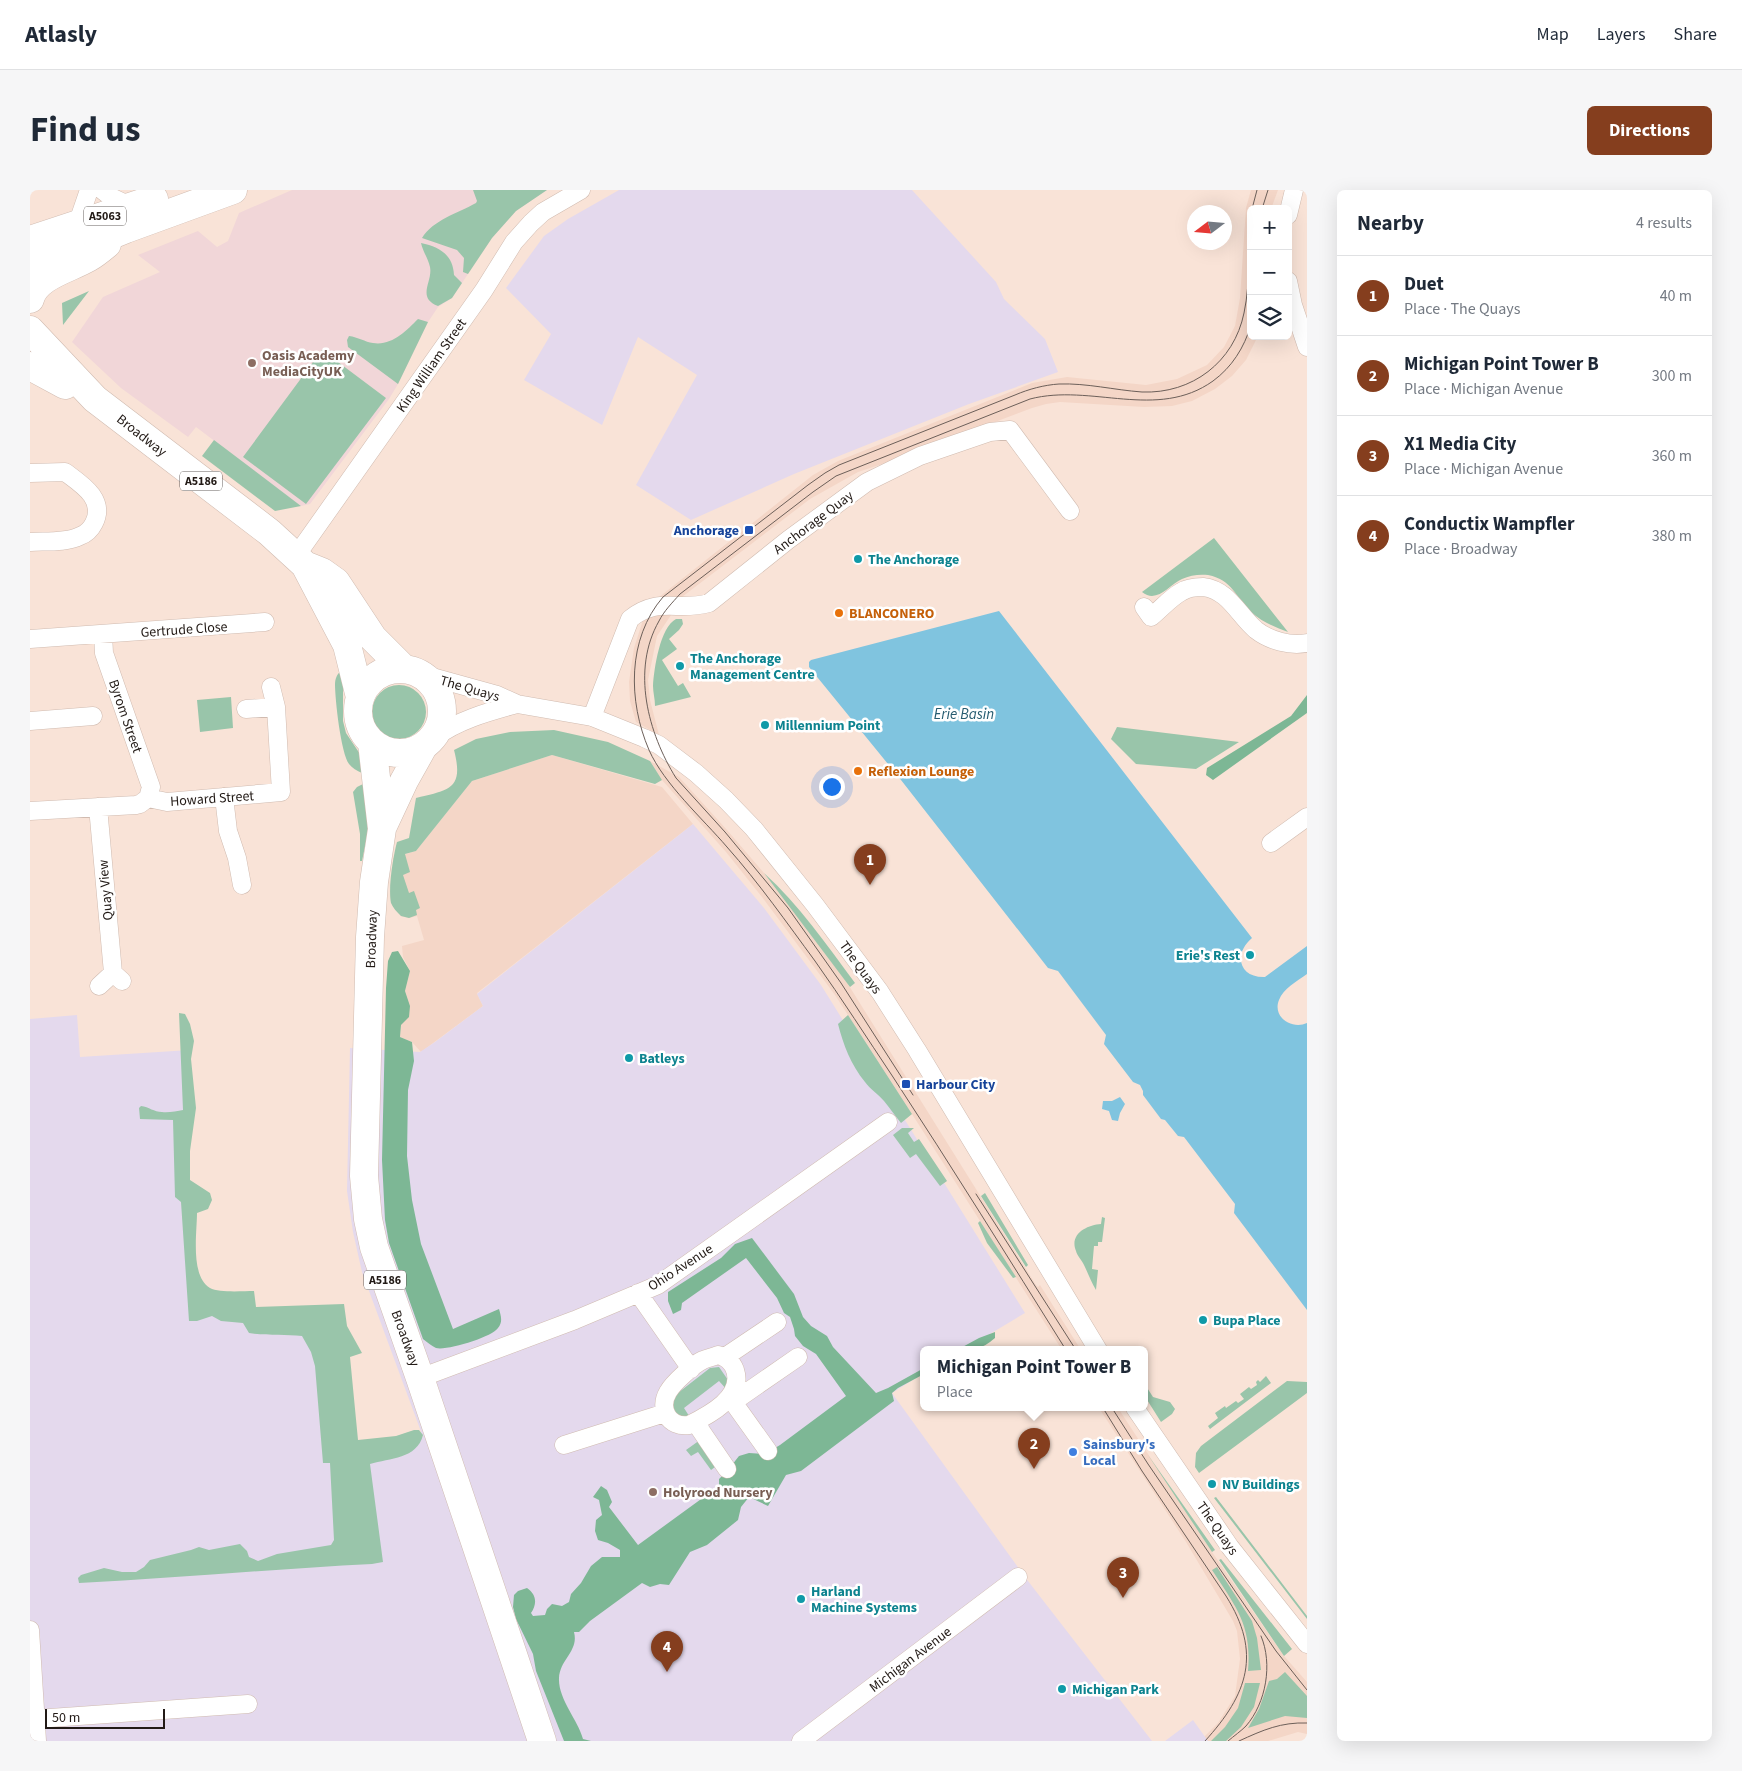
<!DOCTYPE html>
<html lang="en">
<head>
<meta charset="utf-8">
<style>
  :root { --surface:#fff; --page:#f6f6f7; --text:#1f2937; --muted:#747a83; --line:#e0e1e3; --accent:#853e1e }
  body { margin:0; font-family:"Source Sans 3",sans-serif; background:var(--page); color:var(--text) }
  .controls { position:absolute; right:15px; top:15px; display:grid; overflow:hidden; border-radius:8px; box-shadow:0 5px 20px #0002 }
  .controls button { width:45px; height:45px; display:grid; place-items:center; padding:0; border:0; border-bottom:1px solid var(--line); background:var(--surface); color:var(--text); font:25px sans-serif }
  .compass { position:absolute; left:1157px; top:15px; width:45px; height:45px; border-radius:50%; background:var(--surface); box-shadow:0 5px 20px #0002; rotate:254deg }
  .scale { position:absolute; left:15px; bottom:12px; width:120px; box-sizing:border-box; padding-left:5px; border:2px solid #221a16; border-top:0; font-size:14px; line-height:18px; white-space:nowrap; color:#221a16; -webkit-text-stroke:4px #fff; paint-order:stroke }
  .you { position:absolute; left:801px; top:596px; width:18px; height:18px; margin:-12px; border:4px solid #fff; border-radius:50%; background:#1a73e8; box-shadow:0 0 0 8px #1a73e833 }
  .badge { display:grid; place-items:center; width:32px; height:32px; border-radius:50%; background:var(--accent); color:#fff; font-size:16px; font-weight:700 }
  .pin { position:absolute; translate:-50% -41px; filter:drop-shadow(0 1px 2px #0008) }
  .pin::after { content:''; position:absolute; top:26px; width:18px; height:15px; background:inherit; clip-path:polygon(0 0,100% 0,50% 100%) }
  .popup { position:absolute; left:890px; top:1156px; width:228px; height:65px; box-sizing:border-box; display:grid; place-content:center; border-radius:8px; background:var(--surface); filter:drop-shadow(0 1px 4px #0005); font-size:16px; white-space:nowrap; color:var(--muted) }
  .popup b { font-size:19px; color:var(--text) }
  .popup::after { content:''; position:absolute; left:50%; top:100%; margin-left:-10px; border:10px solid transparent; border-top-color:var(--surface) }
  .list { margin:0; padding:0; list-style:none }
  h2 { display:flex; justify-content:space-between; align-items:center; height:65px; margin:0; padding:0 20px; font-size:21px }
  h2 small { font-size:16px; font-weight:400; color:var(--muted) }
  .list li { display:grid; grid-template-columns:32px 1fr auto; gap:15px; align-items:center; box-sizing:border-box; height:80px; padding:0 20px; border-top:1px solid var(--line) }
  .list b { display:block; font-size:19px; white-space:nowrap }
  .list p { margin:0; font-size:16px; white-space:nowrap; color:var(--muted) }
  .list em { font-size:16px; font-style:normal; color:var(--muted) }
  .icon { flex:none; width:28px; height:28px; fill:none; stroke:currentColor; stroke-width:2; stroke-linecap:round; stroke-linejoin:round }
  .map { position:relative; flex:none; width:1277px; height:1551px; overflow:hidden; border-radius:8px }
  header { display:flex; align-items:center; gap:30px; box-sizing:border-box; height:70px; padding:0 25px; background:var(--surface); border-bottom:1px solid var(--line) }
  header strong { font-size:24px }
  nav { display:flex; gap:28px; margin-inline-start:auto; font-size:18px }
  .intro { display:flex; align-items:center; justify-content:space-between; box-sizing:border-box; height:120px; padding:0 30px }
  h1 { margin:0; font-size:35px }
  .button { padding:12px 22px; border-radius:8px; background:var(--accent); color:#fff; font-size:18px; font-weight:700 }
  main { display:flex; gap:30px; padding:0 30px }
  aside { flex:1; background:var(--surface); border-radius:8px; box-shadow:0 5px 20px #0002 }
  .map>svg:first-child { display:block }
</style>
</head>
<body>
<header>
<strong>Atlasly</strong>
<nav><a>Map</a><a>Layers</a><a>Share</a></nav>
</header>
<div class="intro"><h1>Find us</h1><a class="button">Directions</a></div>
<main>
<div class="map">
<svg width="1277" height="1551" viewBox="0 0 1277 1551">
  <rect width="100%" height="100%" fill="#f9e3d7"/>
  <path fill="#f4d6c7" d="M1221,0h27l-7,19h-20v127h7l-12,24 -14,16 -17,13 -23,12 -20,5 -28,1 -84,-5 -14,2 -14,4 -129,49 -45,15 -48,27 -128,98 -24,1 155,-123 25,-14 194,-78 35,-6 79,8 31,-6 30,-14 17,-18 11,-21 5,-28 6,-90z
    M635,424l6,1 -14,21 -9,44 2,20 9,35 -23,-13 -6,-21 -1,-19 5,-34 9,-28 7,-4z
    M522,565l110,32 31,37 -216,169 6,13 -62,46 -9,-10 -12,-5 1,-12 9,-19 -5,-15 5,-20 -7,-14 -1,-11 22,-6 -7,-24 -8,2 -8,-2 -9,-11 1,-47 23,-7 56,-70z
    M620,571l29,16 48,53 37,43 82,108 190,304 2,2 2,-2 41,65h-19l-150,-236 -77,-119 -73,-98 -36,-45 -64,-72z
    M1069,1218h19l94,144 72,104 23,26v52l-9,-2 -30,9h-68l18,-18 17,-27 5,-37 -3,-28 -4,-10 -47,-79z"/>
  <path fill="#e4d9ed" d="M589,0h293l84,92 8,17 41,40 13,33 -89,32 -175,70 -103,46 -55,-35 61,-110 -59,-38 -36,88 -78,-45 27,-46 -45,-46 38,-52 24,-17z
    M663,634l71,84 57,77 204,328 -62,37h-39v23l-32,20 136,188 124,160h-1122v-722l47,-4 3,42 110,-7 -2,130 6,125 130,25 28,119 71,-12 -61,-165 -9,-40 -6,-41 3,-143 70,4 15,-10 48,-36 -6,-12z
    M1163,1530l15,21h-43z"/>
  <path fill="#f1d6d8" d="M262,0h255l-31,21 -24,27 -40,60 -14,9 -10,15 -30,62 -9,15 -79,105 -9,2 -105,-79 -8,10 -67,-49 -49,-46 31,-45 57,-25 -22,-17 60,-24 19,16 11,-6 11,-28z"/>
  <path fill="#99c5aa" d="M443,0h74l-31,21 -24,27 -24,36 -5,-2 1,-14 -7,-8 -35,-12c11,-18 36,-25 54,-35l1,-2z
    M391,53c19,4 32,12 33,32l8,8 -10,15 -14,8c-22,-9 -5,-24 -8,-39 -2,-9 -7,-15 -9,-24z
    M59,101l-26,34 -1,-22z
    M388,129l10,3 -30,62 -50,-37 -1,-7 2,-4c9,1 16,6 24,7 19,3 33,-12 45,-24z
    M292,160l64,48 -80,106 -63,-47z
    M184,250l87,66 -26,5 -73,-55z
    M1184,348l74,94c-13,-5 -26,-10 -37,-20 -16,-15 -18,-32 -43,-37 -8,-1 -18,0 -26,4 -13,6 -25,25 -40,13z
    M646,429h6l1,5 -4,6 -10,9 8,10 -15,11 16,26 5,-3 8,14 -36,9c0,-7 -2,-14 -2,-20 1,-17 7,-59 23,-67z
    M311,481l4,4 -2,17v29l3,12 14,21 2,19c-5,-2 -10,-5 -13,-9 -8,-11 -14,-64 -14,-80 0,-5 2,-10 6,-13z
    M342 522a27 27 0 1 1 54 0a27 27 0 1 1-54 0Z
    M201,507l2,31 -33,4 -3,-32z
    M1087,537l122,15 -43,27 -60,-5 -25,-25z
    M524,540l54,12 42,19 12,19 -7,4 -103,-29 -80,26 -56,70 -11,3 5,18 -7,3 6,18 5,-2 6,17 -4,2 1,5 -8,3 -8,-2c-4,-4 -8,-8 -10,-13 -3,-15 2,-46 6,-61l12,-4 7,-40c34,-8 48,-9 38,-48l22,-11 34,-7z
    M333,594l8,34 -9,43h-2v-27l-7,-42 4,-5z
    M734,683c35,32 63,72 91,110l-5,4z
    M149,823l6,1 5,10 4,17 -3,18 5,49 -6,43v29l20,13 2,7 -4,9 -11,4c0,20 -7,63 13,75 9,5 33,3 44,3l2,16 88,-3 3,22 15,27 -12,4 8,83 38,-4 18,-6h5l4,5c-6,24 -33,23 -53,29l13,98 -11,2c-98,5 -195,14 -293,19l-1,-5 3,-3 23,-7 18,4h14l8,-5 6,-7 41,-10 8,-3 10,3 31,-6 7,7 2,6 9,4 19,-7 54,-9 3,-5 -4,-77h-7l-8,-97 -4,-14 -9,-16c-17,-2 -35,0 -53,-3l-6,-10 -22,-2 -9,-5 -15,5h-8l-8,-119 -6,-5 -2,-77 -33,-1 -1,-11 2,-2c8,1 13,6 21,6 6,1 15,-1 21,-2z
    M818,825l64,99 -11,9c-6,-7 -11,-15 -17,-22 -6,-7 -14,-12 -19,-19 -14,-17 -22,-38 -27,-58z
    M872,938h12l-6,5 6,9 5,-3 28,42 -7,5 -24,-32 -6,4 -17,-23z
    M955,1003l43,72 -2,2 -45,-71z
    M1072,1027l3,1 -3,24h-4v4h-4l-2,23 6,1 -2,20c-5,-8 -8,-17 -12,-25 -2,-5 -7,-9 -8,-14 -7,-17 11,-26 25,-27z
    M950,1031l36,56 -3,1 -26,-35 -9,-20z
    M689,1177l9,13v11l-9,-10 -35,27 7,11h-11l-8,-11 2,-12 36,-28z
    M1236,1186l5,7 -61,46 -2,-3 10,-8 -3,-5 10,-7 1,2 10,-7 2,2 6,-4 -4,-5 9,-7 2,2 6,-4 -1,-3 2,-2 2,2z
    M1257,1191l20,1v11l-108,80 -4,-6 1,-14 5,-7z
    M1114,1193l9,14 17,5 5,7 -3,5 -11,8 -17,-27z
    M670,1250l19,24 -8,6 -13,-18 -7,4 -5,-6z
    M1118,1265l67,95 -3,2z
    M1186,1307l91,119v3l-93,-121z
    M1191,1369l71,90 -8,7 -65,-96z
    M1187,1377l35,54 5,17 4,32 -13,1c4,-46 -12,-64 -36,-101z
    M1255,1482l22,24v22l-22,-2 -37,12 11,-19 10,-28 8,-2z
    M1215,1493h15l-6,24 -13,20 -15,14h-15l14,-14 13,-19z"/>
  <path fill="#7db795" d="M1277,505v18l-94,67 -7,-5 1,-7 84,-52z
    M368,761l12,20 -5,20 5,15 -1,11 -8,8 -1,12 12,5 2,19 -6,29 -1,66 5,44 9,44 32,85 46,-20c2,7 4,13 -1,19 -6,9 -51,23 -62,20 -4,-2 -9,-6 -13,-9l-34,-96 -4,-23 -3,-60 4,-172 2,-27 4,-9z
    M722,1048l42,56 9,23 8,9 16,10 6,11 43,46 12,-5 36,-20v6l-26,14 -6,5 2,8 -93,70 -15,4 -18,31 -19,-9 -8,10 -3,13 -31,25 -17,7 -21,33 -9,-1 -10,3 -8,-4 -52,38 -11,11h-5c5,19 -14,27 -15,46 -1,21 19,42 24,61l8,2h-27l-28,-70 -3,-17 -17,-35 -3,-12 1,-12 4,-4 9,-3c10,7 10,16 4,25l2,3 12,-1 2,-6 5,-5 10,2 7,-4 2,-8 10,-11 10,-17 11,-9h18v-7l-12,-7 -10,-3 -3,-9 1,-11 6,-5 -3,-15 -6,-3 8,-11 6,4 5,12 -3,5 29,38 81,-59v-7l9,-9 11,-14 10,-3 16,1 15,-9 66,-49 -30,-42 -13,-8 -8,-10 -1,-7 -4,-12 -6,-4 -7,-15 -31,-40 -64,45 -1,7 -8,4 -5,-13v-9l53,-34 14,-14z
    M965,1142v6c-14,12 -21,12 -38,12l22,-12z"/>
  <path fill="#80c4df" d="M969,421l253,327c-19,16 -13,40 13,39l42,-31v28c-10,7 -24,15 -28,26 -7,17 13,30 28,23v287l-73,-97 1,-9 -51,-67 -6,-1 -13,-16 -4,-1 -18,-24v-4l-3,-6 -7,-3 -29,-38 2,-9 -48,-64 -10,-3 -147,-188 -92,-113v-5l2,-2z
    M1090,907l5,7 -5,9 -2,8 -6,-1 -3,-9 -7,-2 1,-8h9z"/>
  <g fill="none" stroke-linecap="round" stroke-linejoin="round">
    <g stroke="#d0bbb0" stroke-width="19">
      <path id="minor" d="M72,0l9,7 21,10
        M1258,25l6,-25
        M47,35l12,-35
        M1258,91l5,24 14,42
        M0,283l35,-1c16,12 41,27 29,51 -3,6 -8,11 -14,13 -14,7 -35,5 -50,6
        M266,366l188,-266 30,-48 17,-19 12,-11 38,-22
        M1114,417l7,10c10,-8 19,-19 30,-25 6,-4 15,-5 22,-5 26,3 35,28 53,43 14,11 34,16 51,13
        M73,444l1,19 47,134 -3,11
        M0,449l235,-17
        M391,484l76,21 20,9 75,13 52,21 15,7 37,28 30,27 28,29 61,76 65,87 37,58 181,300
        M216,519l30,-2
        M562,527l38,-98c28,-23 48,-7 79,-16l79,-63 79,-58 53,-26 70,-24 20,-2 60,81
        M0,531l63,-5
        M404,548c24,-18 54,-26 83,-34
        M194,607l4,34 9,27 5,27
        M118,608l19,4 114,-10 -5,-85 -5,-20
        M68,617l15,166
        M0,621l106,-6 4,-1 8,-6
        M1241,653l36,-26
        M69,796l14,-13 9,8
        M608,1103l53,76
        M688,1165c9,2 14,7 17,15 9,27 -26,45 -46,55 -20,3 -31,-16 -21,-33 5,-9 26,-28 35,-32 5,-2 10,-3 15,-5z
        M695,1167l52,-35
        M390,1188l155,-58 83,-35 230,-163
        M1105,1218l95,139 77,97
        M665,1232l32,47
        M534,1255l101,-32
        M738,1261l-35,-49 65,-45
        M0,1440l7,111
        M6,1529l212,-15
        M771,1551l217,-164"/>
    </g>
    <g stroke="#d0bbb0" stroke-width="29">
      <path id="primary" d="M0,109c6,-23 39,-30 58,-41 7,-4 13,-9 19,-14
        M0,140l65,69 174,133 36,33 42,80 13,52
        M0,176l35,19
        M277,376l15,6 14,10 37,56 31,31
        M328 521a42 42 0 1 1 84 0a42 42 0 1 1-84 0Z
        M342,553l10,86 -8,53 -4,55 -6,239 4,43 6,28 46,131 122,363
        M352,638l22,-47 19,-34"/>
    </g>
    <g stroke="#d0bbb0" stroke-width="29">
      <path id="trunk" d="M0,50l124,-41
        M0,78l96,-39 107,-39"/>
    </g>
    <use href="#minor" stroke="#fff" stroke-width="18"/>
    <use href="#primary" stroke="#fff" stroke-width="28"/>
    <use href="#trunk" stroke="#fff" stroke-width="28"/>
    <path stroke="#6c5f59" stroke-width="1" d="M1222,19l5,-19
      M1232,19l6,-19
      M883,905l-72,-112 -53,-75 -63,-76 -49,-54c-28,-45 -45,-108 -17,-157 5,-10 13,-18 21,-27l133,-102 23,-16 194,-77c61,-16 127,22 183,-18 19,-14 31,-33 38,-56
      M946,1004l100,156
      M1036,1160c-57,-91 -114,-183 -173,-273 -26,-39 -51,-78 -78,-116 -28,-38 -56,-78 -88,-114 -24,-28 -63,-63 -78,-97 -21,-49 -22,-111 14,-153l145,-112 17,-12 14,-8 176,-70c14,-6 29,-10 44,-11 28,-1 55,6 83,8 50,2 92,-30 102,-79 7,-32 3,-66 7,-99
      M1073,1218l39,63 84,125c36,57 22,98 -21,145
      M1082,1218l36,56 128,187 31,39
      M1198,1551c6,-5 13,-10 18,-15 20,-23 27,-62 15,-90
      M1209,1551c24,-11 42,-19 68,-18"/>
  </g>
  <g fill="#8d6e63" stroke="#fff" stroke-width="2">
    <circle cx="222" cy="173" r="5"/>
    <circle cx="623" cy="1302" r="5"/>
  </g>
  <g fill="#1a4fb4" stroke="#fff" stroke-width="2">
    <rect x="714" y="335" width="10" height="10" rx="2.5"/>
    <rect x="871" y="889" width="10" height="10" rx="2.5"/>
  </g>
  <g fill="#0f9aa8" stroke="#fff" stroke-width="2">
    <circle cx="828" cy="369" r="5"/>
    <circle cx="650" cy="476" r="5"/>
    <circle cx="735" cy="535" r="5"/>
    <circle cx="1220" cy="765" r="5"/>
    <circle cx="599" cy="868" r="5"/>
    <circle cx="1173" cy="1130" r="5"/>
    <circle cx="1182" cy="1294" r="5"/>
    <circle cx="771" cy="1409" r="5"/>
    <circle cx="1032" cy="1499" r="5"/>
  </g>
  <g fill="#e8710a" stroke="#fff" stroke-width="2">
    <circle cx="809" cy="423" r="5"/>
    <circle cx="828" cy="581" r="5"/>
  </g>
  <circle fill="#3f7fe0" stroke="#fff" stroke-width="2" cx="1043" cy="1262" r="5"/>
  <g text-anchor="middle" stroke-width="5" stroke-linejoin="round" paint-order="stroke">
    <g fill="#fff" stroke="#645f5c" stroke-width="1">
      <rect x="54" y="16.5" width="42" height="19" rx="4"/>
      <rect x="150" y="281.5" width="42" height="19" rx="4"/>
      <rect x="334" y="1080.5" width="42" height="19" rx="4"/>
    </g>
    <g font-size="12" font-weight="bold" fill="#221a16">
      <text x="75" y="30">A5063</text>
      <text x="171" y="295">A5186</text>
      <text x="355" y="1094">A5186</text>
    </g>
    <g font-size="14" font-weight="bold" fill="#785e54" stroke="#fff" text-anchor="start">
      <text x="232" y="170">Oasis Academy<tspan x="232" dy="16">MediaCityUK</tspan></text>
      <text x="633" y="1307">Holyrood Nursery</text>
    </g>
    <g font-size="14" fill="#221a16" stroke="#fff">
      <text transform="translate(401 175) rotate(-55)" y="5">King William Street</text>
      <text transform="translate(112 245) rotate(38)" y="5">Broadway</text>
      <text transform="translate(783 332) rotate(-37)" y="5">Anchorage Quay</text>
      <text transform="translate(154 439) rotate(-4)" y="5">Gertrude Close</text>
      <text transform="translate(440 498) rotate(16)" y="5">The Quays</text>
      <text transform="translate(96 526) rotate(71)" y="5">Byrom Street</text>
      <text transform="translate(182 608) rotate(-4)" y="5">Howard Street</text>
      <text transform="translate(75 700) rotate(-95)" y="5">Quay View</text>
      <text transform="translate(341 749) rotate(-88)" y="5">Broadway</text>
      <text transform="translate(831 777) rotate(54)" y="5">The Quays</text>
      <text transform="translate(650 1077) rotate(-33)" y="5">Ohio Avenue</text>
      <text transform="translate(376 1148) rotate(70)" y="5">Broadway</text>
      <text transform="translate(1188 1338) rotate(55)" y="5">The Quays</text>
      <text transform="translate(880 1469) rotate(-37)" y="5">Michigan Avenue</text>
    </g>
    <g font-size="14" font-weight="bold" fill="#164399" stroke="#fff" text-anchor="end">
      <text x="709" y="345">Anchorage</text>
      <text x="886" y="899" text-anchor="start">Harbour City</text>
    </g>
    <g font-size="14" font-weight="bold" fill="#0d838f" stroke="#fff" text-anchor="start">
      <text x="838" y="374">The Anchorage</text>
      <text x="660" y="473">The Anchorage<tspan x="660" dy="16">Management Centre</tspan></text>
      <text x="745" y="540">Millennium Point</text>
      <text x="1210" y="770" text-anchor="end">Erie's Rest</text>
      <text x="609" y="873">Batleys</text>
      <text x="1183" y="1135">Bupa Place</text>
      <text x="1192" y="1299">NV Buildings</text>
      <text x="781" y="1406">Harland<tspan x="781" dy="16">Machine Systems</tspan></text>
      <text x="1042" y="1504">Michigan Park</text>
    </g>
    <g font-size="14" font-weight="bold" fill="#c56008" stroke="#fff" text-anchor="start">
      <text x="819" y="428">BLANCONERO</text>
      <text x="838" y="586">Reflexion Lounge</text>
    </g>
    <g font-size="14" font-weight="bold" fill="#366cbe" stroke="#fff" text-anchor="start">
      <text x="1053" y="1259">Sainsbury's<tspan x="1053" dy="16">Local</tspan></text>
    </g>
    <g font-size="15" font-style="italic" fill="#265c70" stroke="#fff">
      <text x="934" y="529">Erie Basin</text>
    </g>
  </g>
</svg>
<div class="controls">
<button>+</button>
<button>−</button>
<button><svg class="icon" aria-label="layers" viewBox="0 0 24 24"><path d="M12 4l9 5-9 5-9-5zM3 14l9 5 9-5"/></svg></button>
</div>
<svg class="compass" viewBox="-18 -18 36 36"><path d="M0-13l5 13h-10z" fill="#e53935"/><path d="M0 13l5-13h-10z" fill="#747a83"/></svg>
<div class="scale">50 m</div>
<div class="you"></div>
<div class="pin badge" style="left:840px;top:695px">1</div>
<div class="pin badge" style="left:1004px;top:1279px">2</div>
<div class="popup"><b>Michigan Point Tower B</b>Place</div>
<div class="pin badge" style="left:1093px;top:1408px">3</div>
<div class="pin badge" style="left:637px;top:1482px">4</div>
</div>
<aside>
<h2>Nearby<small>4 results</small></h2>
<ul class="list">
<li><span class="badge">1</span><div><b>Duet</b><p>Place · The Quays</p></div><em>40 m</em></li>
<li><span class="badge">2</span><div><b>Michigan Point Tower B</b><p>Place · Michigan Avenue</p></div><em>300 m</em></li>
<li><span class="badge">3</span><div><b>X1 Media City</b><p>Place · Michigan Avenue</p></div><em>360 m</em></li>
<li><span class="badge">4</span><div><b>Conductix Wampfler</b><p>Place · Broadway</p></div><em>380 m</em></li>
</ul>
</aside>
</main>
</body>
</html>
